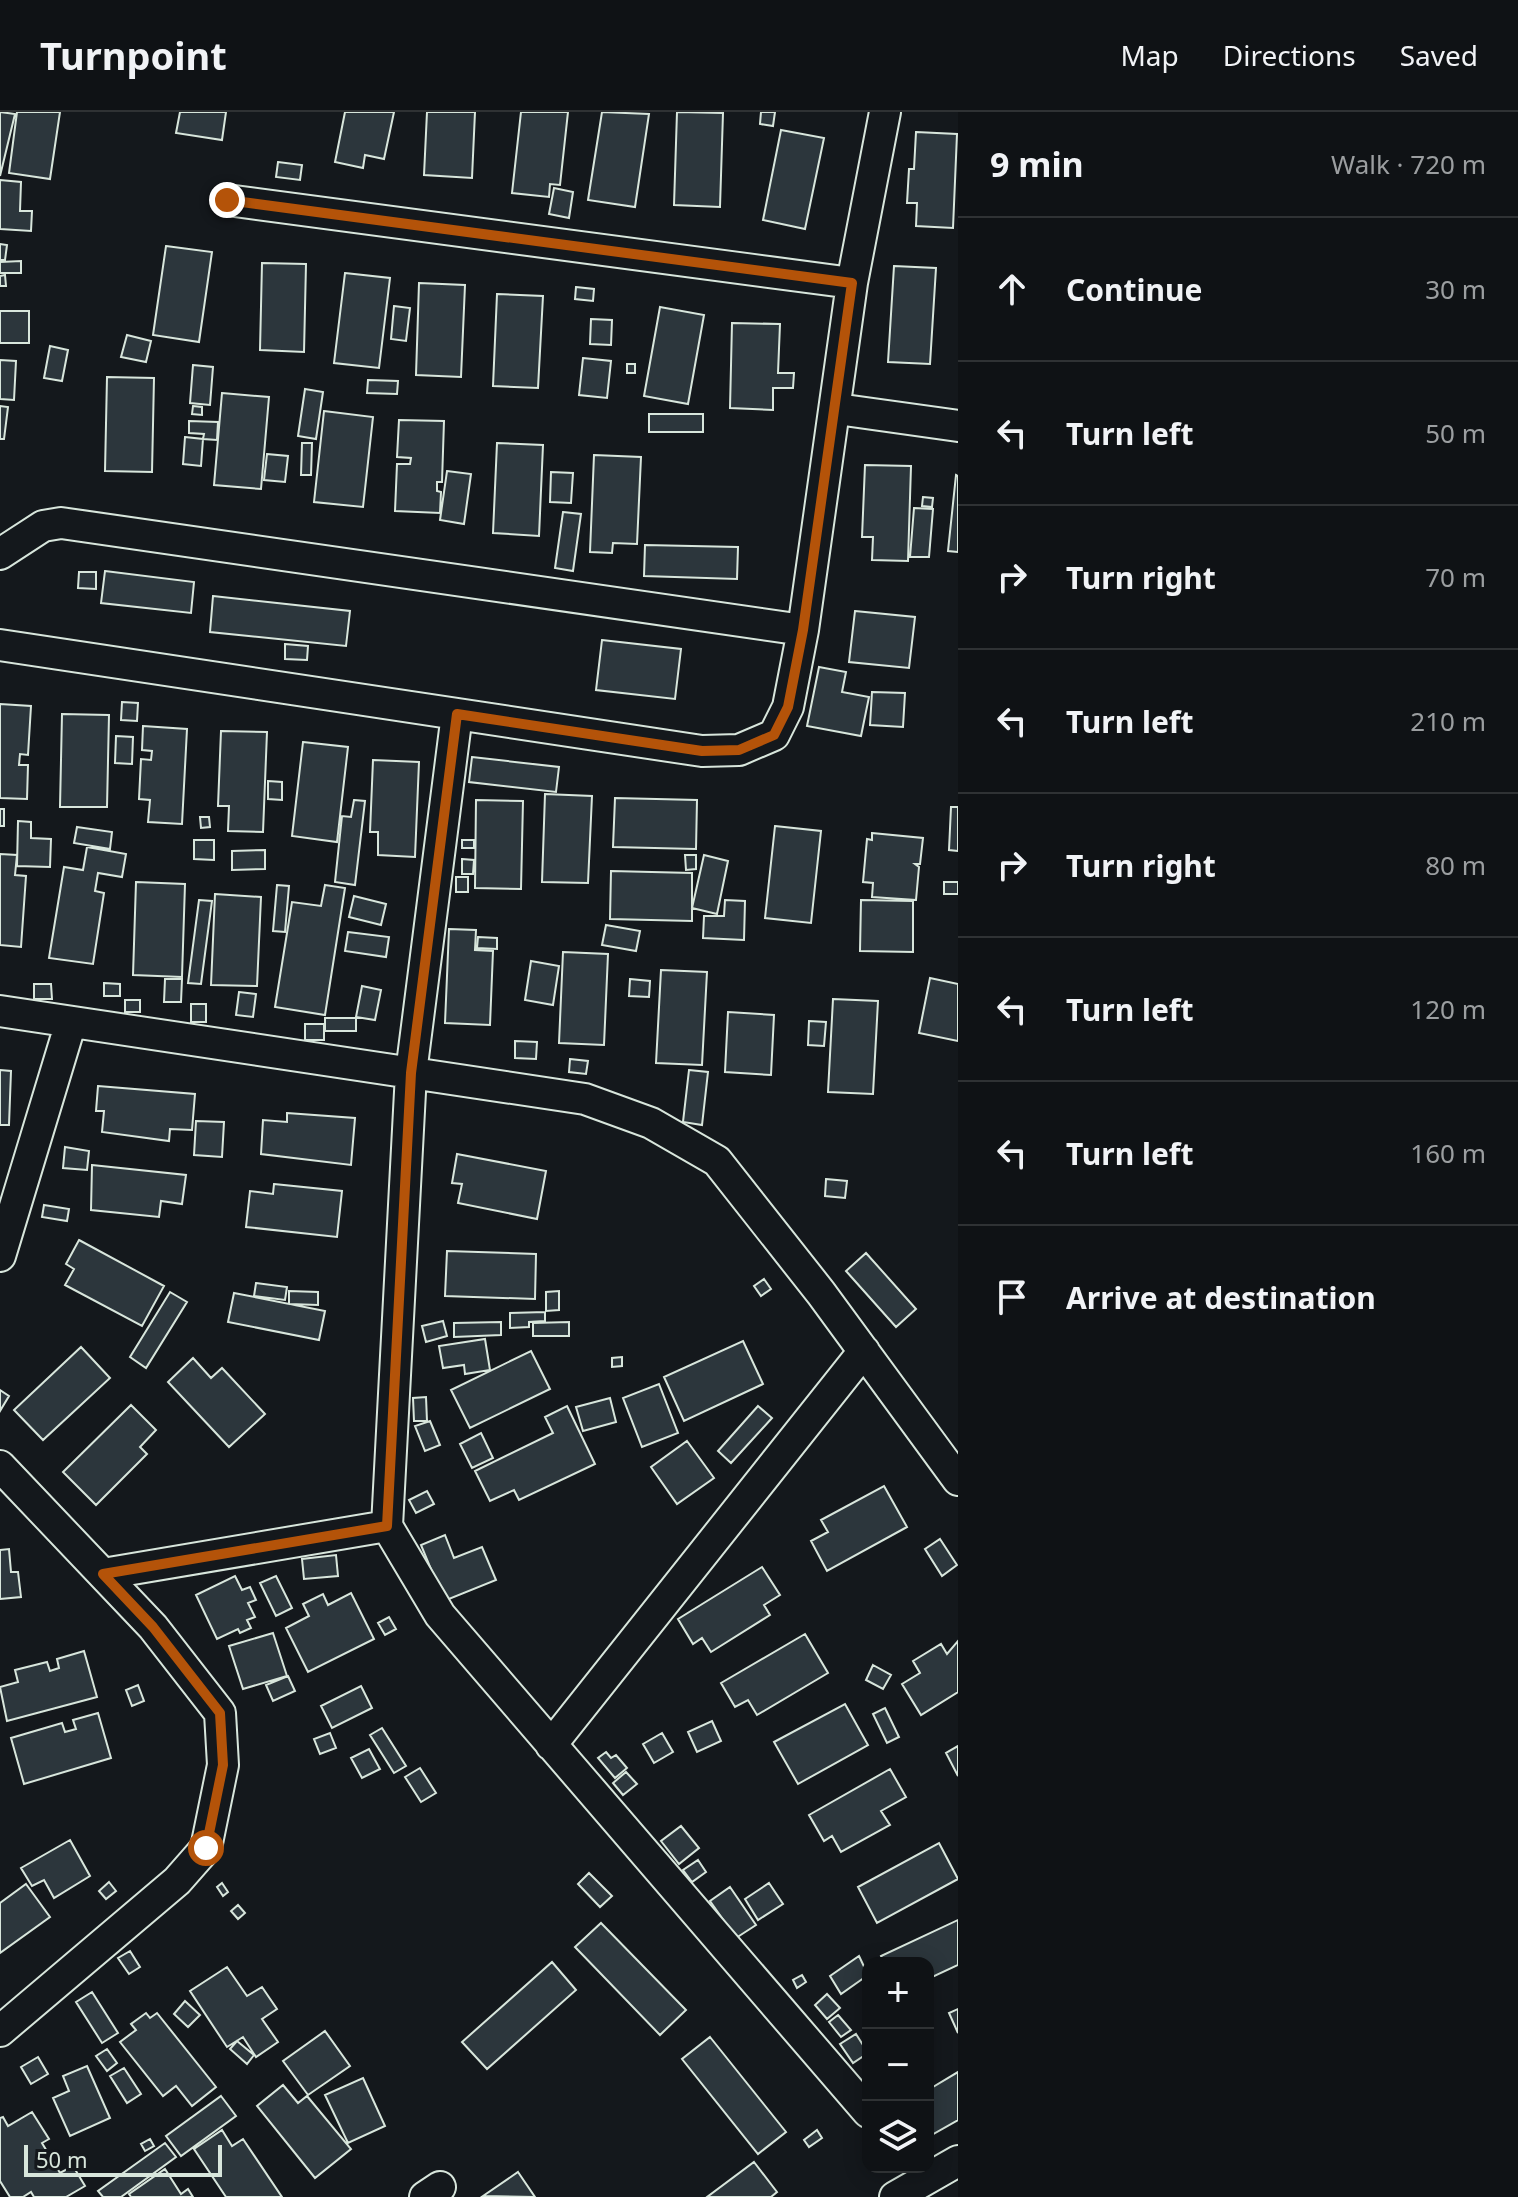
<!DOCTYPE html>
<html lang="en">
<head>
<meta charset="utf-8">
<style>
  :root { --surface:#0f1215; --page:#1d2022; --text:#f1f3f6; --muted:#9b9ea0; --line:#2f3234 }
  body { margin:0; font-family:"Noto Sans",sans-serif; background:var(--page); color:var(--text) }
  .controls { position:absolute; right:24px; bottom:24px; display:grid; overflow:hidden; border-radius:16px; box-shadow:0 4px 20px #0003 }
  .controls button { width:72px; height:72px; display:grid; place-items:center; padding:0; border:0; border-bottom:2px solid var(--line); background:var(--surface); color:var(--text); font:40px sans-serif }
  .scale { position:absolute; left:24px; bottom:20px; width:198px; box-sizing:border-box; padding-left:8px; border:4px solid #d8e6dc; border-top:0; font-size:22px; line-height:28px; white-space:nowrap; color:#d8e6dc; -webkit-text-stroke:6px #14181c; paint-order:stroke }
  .stop { position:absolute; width:24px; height:24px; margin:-18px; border:6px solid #b45309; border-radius:50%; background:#fff }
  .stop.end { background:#b45309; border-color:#fff; box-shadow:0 2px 8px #0008 }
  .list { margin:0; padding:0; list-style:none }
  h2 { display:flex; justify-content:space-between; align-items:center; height:104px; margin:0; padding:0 32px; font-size:34px }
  h2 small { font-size:26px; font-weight:400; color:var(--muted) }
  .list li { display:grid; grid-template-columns:52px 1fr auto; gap:24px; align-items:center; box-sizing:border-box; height:144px; padding:0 32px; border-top:2px solid var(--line) }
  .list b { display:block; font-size:30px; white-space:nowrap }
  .list em { font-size:26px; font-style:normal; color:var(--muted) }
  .icon { flex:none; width:44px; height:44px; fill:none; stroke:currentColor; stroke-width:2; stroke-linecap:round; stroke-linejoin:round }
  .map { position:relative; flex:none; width:958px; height:2085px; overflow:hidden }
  header { display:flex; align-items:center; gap:48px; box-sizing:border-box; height:112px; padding:0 40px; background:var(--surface); border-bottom:2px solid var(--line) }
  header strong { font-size:38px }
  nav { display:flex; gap:44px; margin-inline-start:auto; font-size:28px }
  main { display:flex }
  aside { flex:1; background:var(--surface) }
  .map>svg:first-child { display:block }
</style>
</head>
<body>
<header>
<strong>Turnpoint</strong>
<nav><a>Map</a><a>Directions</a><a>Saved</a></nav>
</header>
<main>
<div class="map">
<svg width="958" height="2085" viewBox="0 0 958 2085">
  <rect width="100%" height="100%" fill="#14181c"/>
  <path fill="#2c363c" stroke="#d8e6dc" stroke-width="2" d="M0,0l15,2 -15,62z
    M17,0h43l-10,67 -41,-6z
    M180,0h46l-4,28 -46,-7z
    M345,0h49l-10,47 -19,-4 -2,13 -28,-6z
    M427,0h48l-3,66 -48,-3z
    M521,0h47l-8,73 -10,-1 -1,13 -37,-4z
    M602,0l47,2 -14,93 -47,-7z
    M677,0l46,1 -3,94 -46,-2z
    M761,0h14l-2,14 -13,-2z
    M781,18l43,8 -19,91 -42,-9z
    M916,20l41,2 -4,94 -37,-2 1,-23h-10l2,-34h5z
    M278,50l24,3 -2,15 -24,-3z
    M0,68l21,2 -1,29h12l-1,20 -31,-2z
    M554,76l19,4 -4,26 -20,-4z
    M0,132l7,1 -2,15h-5z
    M166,134l46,6 -13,90 -46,-7z
    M21,149v12h-21v-11z
    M262,151l44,1 -2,88 -44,-2z
    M894,154l42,2 -6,96 -42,-2z
    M345,161l45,5 -11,90 -45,-5z
    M5,163l1,11h-6v-10z
    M419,171l46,2 -4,92 -45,-2z
    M576,175l18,2 -1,12 -18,-2z
    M497,182l46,2 -5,92 -45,-2z
    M394,194l16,2 -4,33 -15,-2z
    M660,195l44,8 -16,89 -44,-8z
    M0,199h29v32h-29z
    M591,207l21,1 -1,25 -21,-1z
    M732,211l48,1 -2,49h16l-1,15h-20v22l-43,-2z
    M127,223l24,6 -5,21 -25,-5z
    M50,234l18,4 -6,31 -18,-3z
    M583,246l28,3 -4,37 -28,-3z
    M0,248l16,1 -2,39 -14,-1z
    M627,252h8v9h-8z
    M193,253l20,2 -3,38 -20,-2z
    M107,265l47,1 -2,94 -47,-1z
    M368,268l30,1 -1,13 -30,-1z
    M305,277l18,3 -7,47 -18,-3z
    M222,281l47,4 -8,92 -47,-4z
    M0,294l8,1 -4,32h-4z
    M193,294l9,1v8l-10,-1z
    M324,299l49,6 -10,90 -49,-5z
    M649,302h54v18h-54z
    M399,308l45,1 -2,61h-5v9l4,1 -1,21 -45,-2 2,-47h13l1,-6 -14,-1z
    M189,309l29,1 -1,18 -14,-1 1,-5 -15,-1z
    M185,325l18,2 -2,27 -18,-2z
    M302,331h10l-1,32h-10z
    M497,331l46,2 -4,91 -46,-3z
    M267,342l21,2 -3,26 -21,-2z
    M594,343l47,2 -4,87 -24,-1 -1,10 -22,-1z
    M865,353l46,1 -3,95 -36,-1 1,-23h-11z
    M447,359l24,3 -7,50 -24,-4z
    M551,360l22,1 -2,30 -21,-1z
    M956,363l2,1v76l-10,-1z
    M923,385l10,1 -1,9 -10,-1z
    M914,396l19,1 -4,48h-19z
    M563,400l18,2 -8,57 -18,-3z
    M645,433l93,2 -1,32 -93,-3z
    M105,459l89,11 -3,31 -90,-10z
    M79,460h17v17l-18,-1z
    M213,484l137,15 -4,35 -136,-14z
    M855,499l60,6 -6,51 -60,-6z
    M602,528l79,9 -6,50 -79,-9z
    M285,532l23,2 -1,14 -22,-1z
    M819,555l27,5 -4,20 27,5 -8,39 -54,-10z
    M872,580l33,1 -2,34 -33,-2z
    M122,590l16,1 -1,18 -16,-1z
    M0,592l31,2 -3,49 -8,-1 -1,11h9l-1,34 -27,-1z
    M62,602l47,1 -2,92h-47z
    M143,614l44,3 -5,95 -34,-2 2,-22 -11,-1 2,-40 10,1 1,-9 -10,-1z
    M221,619l46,1 -4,100 -35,-1 1,-25h-11z
    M116,624l17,1 -1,27 -17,-1z
    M303,630l45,5 -11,95 -45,-6z
    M472,645l87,10 -3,25 -87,-10z
    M373,648l46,2 -4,95 -37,-2v-23h-8z
    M268,669l14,1v18l-14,-1z
    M545,682l47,2 -4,87 -46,-1z
    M615,686l82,2 -1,49 -83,-2z
    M354,688l11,1 -10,84 -20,-3 7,-66 9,1z
    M476,688l47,1 -2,88 -46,-1z
    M951,695h7v44l-9,-1z
    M0,697h4v17h-4z
    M200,705h9l1,10 -9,1z
    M18,709l13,1v16l20,1 -1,28 -33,-1z
    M775,714l46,5 -10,92 -46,-5z
    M77,715l35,5 -2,17 -36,-6z
    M872,721l51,5 -3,26h-5l4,3 -3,33 -44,-3 1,-14 -10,-1 4,-43 5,1z
    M194,728h20v20l-20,-1z
    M462,728h12v8h-12z
    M87,735l39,7 -4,23 -24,-4 -3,18 9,2 -11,71 -44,-6 15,-91 19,3z
    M265,738v19l-33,1v-19z
    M0,742l17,1 -2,20 11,1 -5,71 -21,-2z
    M685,743h11v14l-10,1z
    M704,743l24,6 -11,53 -25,-6z
    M462,747l12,1 -1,14h-11z
    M611,759l81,2v48l-82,-2z
    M456,765h12v15h-12z
    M136,770l49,2 -3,93 -49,-2z
    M944,770h14v12h-14z
    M277,773l12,1 -4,46 -12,-1z
    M325,773l20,3 -20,127 -50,-8 17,-105 29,4z
    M215,782l46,3 -4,89 -46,-1z
    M354,784l32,8 -5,21 -32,-8z
    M199,788l13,1 -11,83 -13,-1z
    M725,788l20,1 -1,39 -41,-2 1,-22h20z
    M861,788l52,1v51l-53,-1z
    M606,813l34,6 -4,20 -34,-6z
    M449,817l27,1 -1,20 18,1 -3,74 -45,-2z
    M348,820l41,5 -3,20 -41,-6z
    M478,825l19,1v11l-20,-1z
    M563,840l45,2 -4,91 -45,-2z
    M531,849l28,5 -6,39 -28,-5z
    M661,858l46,2 -5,93 -46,-2z
    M930,866l28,6v57l-39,-8z
    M165,867h17l-1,23h-17z
    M630,867l20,2 -1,16 -20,-1z
    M104,871l16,1v12h-16z
    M34,872h17l1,15h-18z
    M362,874l19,4 -6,30 -19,-3z
    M239,880l17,2 -3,23 -17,-2z
    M833,887l45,2 -5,93 -45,-2z
    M125,888h15v12h-15z
    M191,892h15v18h-15z
    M728,900l46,3 -3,60 -46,-3z
    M325,906h31v13h-31z
    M809,909l17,1 -2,24 -16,-1z
    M305,912h19v16h-19z
    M515,929l22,1 -1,17 -21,-1z
    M570,947l18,2 -2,13 -17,-2z
    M0,958l11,1 -2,54h-9z
    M689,958l19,2 -6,53 -19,-3z
    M98,974l97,8 -3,36 -22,-1 -1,12 -67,-9 2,-21h-8z
    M287,1001l68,5 -4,47 -90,-11 2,-34 24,2z
    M196,1009l28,1 -2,35 -28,-2z
    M65,1035l24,4 -2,19 -24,-2z
    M457,1042l89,17 -9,48 -79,-16 4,-19 -10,-1z
    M92,1053l94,10 -4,29 -21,-3 -2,16 -68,-7z
    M826,1067l21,2 -2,17 -20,-2z
    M274,1072l68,7 -5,46 -91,-10 4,-36 23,3z
    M44,1093l25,4 -2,12 -25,-4z
    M79,1128l85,46 -22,40 -77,-41 9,-16 -8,-5z
    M447,1139l89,3 -1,45 -90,-3z
    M866,1141l50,56 -20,18 -50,-56z
    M764,1167l7,10 -10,7 -7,-10z
    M256,1171l31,4 -2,13 -31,-4z
    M289,1179l29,1v13l-29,-1z
    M559,1179v19l-13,1v-19z
    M170,1180l17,10 -41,66 -16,-11z
    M234,1181l91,18 -6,29 -91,-18z
    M545,1200v9l-16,1v5l-19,1v-15z
    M443,1209l4,15 -21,6 -4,-16z
    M501,1210v13l-47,2v-14z
    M569,1210v14h-36v-13z
    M485,1227l5,31 -25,4 -1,-9 -21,3 -4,-22z
    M743,1229l20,43 -79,37 -20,-44z
    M81,1235l29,31 -67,62 -29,-30z
    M531,1239l19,38 -80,39 -19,-38z
    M622,1245v9l-10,1v-9z
    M193,1246l18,20 11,-10 43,46 -36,33 -61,-65z
    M659,1272l19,49 -36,14 -19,-49z
    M0,1278l9,6 -9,15z
    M426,1285l1,24h-13l-1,-23z
    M610,1286l6,24 -33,9 -7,-24z
    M131,1293l25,25 -16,17 7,7 -51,51 -33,-33z
    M567,1294l28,58 -76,36 -5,-10 -24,11 -15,-30 78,-38 -8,-16z
    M758,1294l14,12 -41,45 -13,-12z
    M430,1309l10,24 -15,6 -10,-25z
    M481,1321l12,25 -21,10 -12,-24z
    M687,1329l27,37 -37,26 -26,-37z
    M884,1374l23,41 -80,44 -16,-30 17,-9 -7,-12z
    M427,1379l7,13 -18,9 -7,-13z
    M445,1423l9,23 28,-11 14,33 -52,21 -23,-56z
    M940,1427l17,26 -15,11 -17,-27z
    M9,1437l2,23h7l3,25 -21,2v-49z
    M336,1443l2,21 -34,3 -2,-20z
    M762,1455l18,28 -16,10 6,10 -59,37 -9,-14 -9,6 -15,-25z
    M235,1464l7,14 8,-3 6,13 -8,3 7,14 -8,3 4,8 -11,5 -2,-4 -21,10 -21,-44z
    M276,1464l16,32 -16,8 -16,-33z
    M351,1481l23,46 -66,33 -22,-44 23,-12 -6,-12 20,-10 5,11z
    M389,1505l7,12 -11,6 -7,-12z
    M273,1521l14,43 -44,13 -14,-43z
    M805,1522l23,39 -71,42 -9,-15 -13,7 -14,-24z
    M958,1529v51l-37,23 -19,-31 18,-11 -7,-12 28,-17 6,10z
    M84,1539l13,46 -90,24 -7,-34 18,-5 -3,-12 32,-8 3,9 9,-3 -2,-9z
    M873,1553l18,10 -8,14 -17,-9z
    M288,1564l7,15 -22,10 -7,-16z
    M138,1573l6,16 -12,5 -6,-16z
    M361,1574l11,22 -40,20 -11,-22z
    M845,1592l23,41 -70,39 -24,-42z
    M885,1596l14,29 -12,6 -14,-29z
    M98,1601l13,45 -87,26 -13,-46 51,-15 3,9 11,-3 -3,-9z
    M712,1609l9,20 -24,11 -9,-20z
    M382,1616l24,38 -12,7 -24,-38z
    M330,1621l6,15 -16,6 -6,-15z
    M662,1621l11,19 -19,11 -11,-19z
    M958,1634v30l-12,-23z
    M369,1637l11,20 -18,9 -11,-20z
    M606,1640l5,6 5,-3 11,13 -12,10 -17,-20z
    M420,1656l16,25 -15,9 -16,-25z
    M890,1657l16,28 -25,14 9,14 -49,27 -9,-16 -8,5 -15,-26z
    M626,1660l11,12 -14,11 -10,-12z
    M681,1714l18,22 -20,16 -18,-23z
    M70,1728l20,36 -36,22 -10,-18 -12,6 -11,-18z
    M939,1731l19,36 -81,44 -19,-36z
    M698,1748l8,12 -14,10 -9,-12z
    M589,1761l23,23 -12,11 -22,-23z
    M109,1770l7,9 -10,8 -7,-8z
    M222,1771l6,9 -5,4 -6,-9z
    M769,1771l14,21 -25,16 -13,-21z
    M26,1772l24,33 -50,36v-50z
    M730,1775l26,38 -20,13 -26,-37z
    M238,1793l7,8 -7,6 -7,-8z
    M958,1808v45l-30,14v-16h-44l-3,-7z
    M601,1811l85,87 -26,25 -85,-88z
    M130,1839l10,16 -11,7 -11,-16z
    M859,1844l9,19 -27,19 -11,-18z
    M552,1850l24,28 -89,79 -25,-27z
    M227,1855l20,29 15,-9 15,22 -15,10 16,23 -22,15 -13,-20 -16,10 -37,-56z
    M802,1863l4,7 -9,6 -4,-8z
    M92,1880l26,41 -16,10 -26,-41z
    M827,1882l13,14 -13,11 -12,-14z
    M185,1889l15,14 -12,12 -14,-13z
    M958,1897v24l-9,-20z
    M146,1901l4,5 7,-5 59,74 -24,19 -16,-20 -13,10 -43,-54 16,-12 -5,-6z
    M838,1903l13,15 -10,7 -12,-15z
    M325,1919l25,35 -42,29 -25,-34z
    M856,1922l12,19 -15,10 -13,-19z
    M710,1925l76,95 -28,22 -76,-95z
    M237,1929l17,14 -7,9 -17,-15z
    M107,1937l10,14 -10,8 -11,-15z
    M38,1945l10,17 -17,10 -10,-17z
    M87,1954l23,52 -40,18 -17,-38 16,-7 -6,-15z
    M124,1956l17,26 -14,9 -17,-27z
    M958,1960v48l-30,17v-47z
    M363,1966l22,48 -37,17 -23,-48z
    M283,1973l15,18 9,-7 44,53 -36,29 -58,-72z
    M221,1984l15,20 -55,40 -15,-20z
    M32,2000l17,27 -7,4 18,30 13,-7 12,20 -19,11h-32l-3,-5 -8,5h-13l-10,-16v-63l3,-1 5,9z
    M222,2018l10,16 11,-7 39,58h-56l-32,-48z
    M817,2018l5,8 -13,9 -5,-7z
    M150,2027l4,7 -9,5 -4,-7z
    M165,2031l11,14 -55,40h-18l-5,-6z
    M754,2050l23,30 -6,5h-64z
    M165,2057l16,25 7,-5 5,8h-62l-2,-3z
    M518,2060l17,25 -52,-1z"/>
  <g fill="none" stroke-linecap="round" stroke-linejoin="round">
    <g stroke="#d8e6dc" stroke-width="34">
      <path id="minor" d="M227,88l625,83
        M837,297l121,17
        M0,442l43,-28 18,-3 742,107
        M0,533l702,106 37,-1 35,-15 14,-28 15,-77 49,-347 33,-171
        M457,602l-46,359 -24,453 53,89 428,497
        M0,899l585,88 66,24 66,38 104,132 137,187
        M0,1144l71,-234
        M0,1354l153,161 67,86 3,52 -17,83 -29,33 -177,150
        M103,1462l284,-48
        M551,1633l313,-394
        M425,2085l15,-10
        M895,2085l63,-36"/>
    </g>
    <use href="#minor" stroke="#14181c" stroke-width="30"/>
  </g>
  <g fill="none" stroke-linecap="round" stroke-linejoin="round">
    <path stroke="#b45309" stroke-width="10" d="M206,1736l17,-83 -3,-52 -67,-86 -50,-53 284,-48 24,-453 46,-359 245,37 37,-1 35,-15 14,-28 15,-77 49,-347 -625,-83"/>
  </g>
</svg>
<div class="controls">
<button>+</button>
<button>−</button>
<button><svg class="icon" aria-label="layers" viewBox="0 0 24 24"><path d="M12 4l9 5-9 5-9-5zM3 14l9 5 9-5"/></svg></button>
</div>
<div class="scale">50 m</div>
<div class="stop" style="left:206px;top:1736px"></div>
<div class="stop end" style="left:227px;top:88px"></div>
</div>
<aside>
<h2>9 min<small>Walk · 720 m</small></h2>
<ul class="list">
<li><svg class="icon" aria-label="ahead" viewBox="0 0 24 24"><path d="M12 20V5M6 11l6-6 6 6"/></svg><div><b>Continue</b></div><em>30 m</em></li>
<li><svg class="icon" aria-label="left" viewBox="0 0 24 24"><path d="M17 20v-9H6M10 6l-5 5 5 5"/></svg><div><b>Turn left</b></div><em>50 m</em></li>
<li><svg class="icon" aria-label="right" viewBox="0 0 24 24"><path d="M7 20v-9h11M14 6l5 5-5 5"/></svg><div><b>Turn right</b></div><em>70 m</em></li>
<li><svg class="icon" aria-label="left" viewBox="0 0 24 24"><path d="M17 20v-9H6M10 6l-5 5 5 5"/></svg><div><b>Turn left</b></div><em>210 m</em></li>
<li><svg class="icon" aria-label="right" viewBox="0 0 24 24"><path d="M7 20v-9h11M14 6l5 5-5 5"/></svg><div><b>Turn right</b></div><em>80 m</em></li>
<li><svg class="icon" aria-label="left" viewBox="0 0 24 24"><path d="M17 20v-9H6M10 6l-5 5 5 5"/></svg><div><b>Turn left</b></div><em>120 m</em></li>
<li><svg class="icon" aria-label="left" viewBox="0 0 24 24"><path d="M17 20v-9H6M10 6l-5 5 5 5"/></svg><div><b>Turn left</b></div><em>160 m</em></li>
<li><svg class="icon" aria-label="arrive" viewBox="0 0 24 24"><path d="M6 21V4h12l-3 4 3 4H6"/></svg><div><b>Arrive at destination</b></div></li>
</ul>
</aside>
</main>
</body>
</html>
